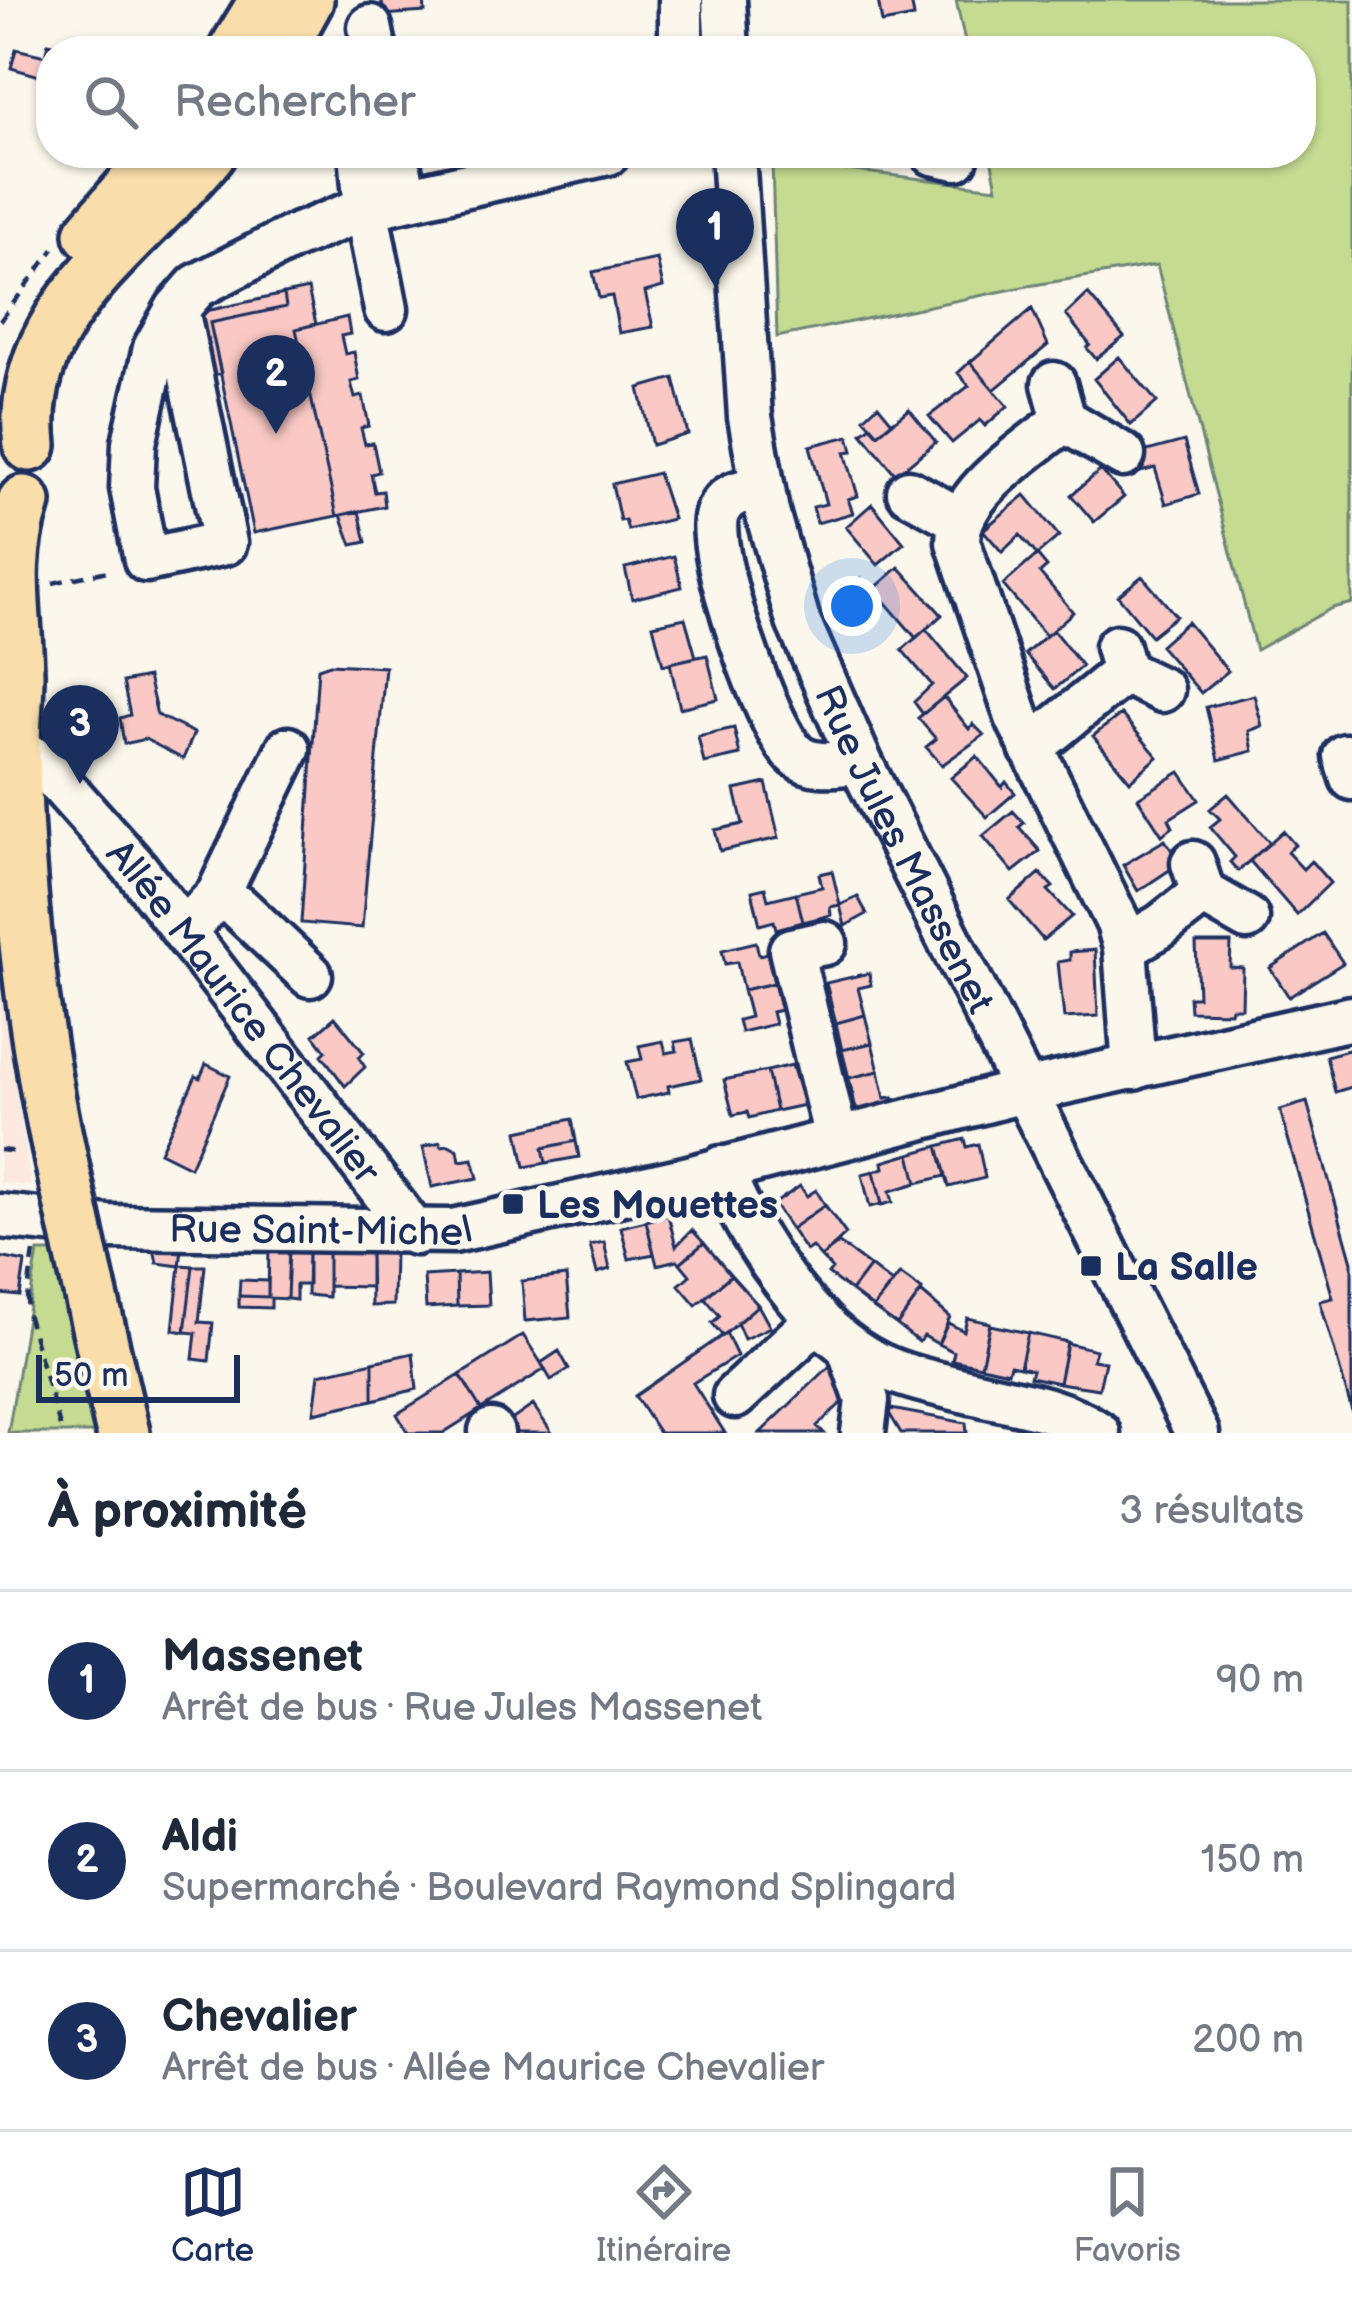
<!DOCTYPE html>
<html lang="fr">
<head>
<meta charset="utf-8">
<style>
  :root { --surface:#fff; --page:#f2f2f3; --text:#1f2937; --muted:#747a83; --line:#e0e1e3; --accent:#1b2f5e }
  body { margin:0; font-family:"Balsamiq Sans",sans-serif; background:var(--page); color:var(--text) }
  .scale { position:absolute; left:36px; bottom:30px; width:204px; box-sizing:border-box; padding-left:12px; border:6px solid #1b2f5e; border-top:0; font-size:33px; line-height:42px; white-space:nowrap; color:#1b2f5e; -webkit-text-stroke:9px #fbf7ec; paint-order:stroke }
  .you { position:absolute; left:852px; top:606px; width:42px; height:42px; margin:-30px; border:9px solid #fff; border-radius:50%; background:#1a73e8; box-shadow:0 0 0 18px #1a73e833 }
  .badge { display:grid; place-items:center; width:78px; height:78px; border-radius:50%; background:var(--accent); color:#fff; font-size:39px; font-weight:700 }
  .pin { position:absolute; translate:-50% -99px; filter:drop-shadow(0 3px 6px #0008) }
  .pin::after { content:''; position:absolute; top:63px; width:42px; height:36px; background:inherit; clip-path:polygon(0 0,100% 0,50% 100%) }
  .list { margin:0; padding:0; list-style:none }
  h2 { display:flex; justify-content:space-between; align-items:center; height:156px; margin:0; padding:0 48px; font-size:51px }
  h2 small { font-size:39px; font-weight:400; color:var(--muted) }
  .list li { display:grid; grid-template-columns:78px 1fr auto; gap:36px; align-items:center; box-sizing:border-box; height:180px; padding:0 48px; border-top:3px solid var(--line) }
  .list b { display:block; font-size:45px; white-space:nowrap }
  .list p { margin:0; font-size:39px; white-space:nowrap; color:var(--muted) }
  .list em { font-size:39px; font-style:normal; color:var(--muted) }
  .icon { flex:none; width:66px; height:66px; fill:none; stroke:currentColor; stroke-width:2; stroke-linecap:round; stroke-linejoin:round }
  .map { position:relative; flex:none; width:1352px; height:1433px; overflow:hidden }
  .search { position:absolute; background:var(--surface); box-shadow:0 3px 9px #0004; left:36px; right:36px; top:36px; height:132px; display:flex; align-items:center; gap:30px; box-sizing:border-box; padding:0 42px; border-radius:48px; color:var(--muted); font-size:45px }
  .sheet { height:696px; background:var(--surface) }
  nav { display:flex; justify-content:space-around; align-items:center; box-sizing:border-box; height:168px; border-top:3px solid var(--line); background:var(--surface); font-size:33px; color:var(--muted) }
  nav a { display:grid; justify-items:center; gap:6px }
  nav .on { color:var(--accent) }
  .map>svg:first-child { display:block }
</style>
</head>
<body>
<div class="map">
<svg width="1352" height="1433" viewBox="0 0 1352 1433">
  <rect width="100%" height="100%" fill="#fbf7ec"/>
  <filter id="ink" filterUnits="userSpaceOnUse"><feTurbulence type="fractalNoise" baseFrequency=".00833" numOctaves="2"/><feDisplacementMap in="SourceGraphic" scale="24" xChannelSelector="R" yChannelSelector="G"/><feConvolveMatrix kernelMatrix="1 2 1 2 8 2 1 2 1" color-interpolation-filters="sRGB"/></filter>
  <g filter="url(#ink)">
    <path fill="#fbe9e0" d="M0,987l31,199 -31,-3z"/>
    <path fill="#c4db91" stroke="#708578" stroke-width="3" d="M956,0h396v603l-20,5 -76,42 -99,-385 -129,21 -251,51 -5,-176 225,27 -7,-35h311v-102h-334z
      M38,1252h14l41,181h-85z"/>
    <path fill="#fac9c5" stroke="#1b2f5e" stroke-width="3" d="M382,0h42l1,12 -42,3z
      M878,0h33l3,17 -32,6z
      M48,43l22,5 -19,3v37l-13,-4 2,-8 -29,-8 5,-19 29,7z
      M657,259l6,28 -18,5 8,35 -34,6 -7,-37 -13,2 -6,-26z
      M308,289l8,35 -20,5 41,187 -83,17 -44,-210 76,-16 -2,-13z
      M284,294l2,13 -76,16 11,50 -10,3 -14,-63z
      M1088,294l36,43 -28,22 -9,-11 3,-3 -24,-30z
      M1032,309l16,36 -54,45 -24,-28z
      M347,317l3,17 -9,2 4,18 9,-2 5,28 -8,2 4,16 8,-2 6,30 -8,2 4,16 8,-1 6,29 -8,2 4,18 8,-1 2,15 -48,10 -41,-187z
      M1119,357l38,45 -26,23 -37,-46z
      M970,362l38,44 -23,20 -5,-6 -28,23 -23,-27 40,-30 -11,-13z
      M674,378l14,56 -36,11 -13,-57z
      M878,405l14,17 -14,12 -14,-16z
      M909,409l27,33 -40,33 -34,-42 9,-7 7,8z
      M849,436l4,15 -8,1 13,44 -10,3 5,14 -36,10 -4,-16 13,-3 -16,-58z
      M1184,441l15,53 -33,10 -11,-36 -14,4 -5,-18z
      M1101,470l23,27 -30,25 -23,-27z
      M658,473l15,46 -45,11 -3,-10 -5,1 -8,-37z
      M1025,495l34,41 -22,19 -17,-20 -18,17 -19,-22z
      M872,504l32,39 -26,22 -32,-38z
      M359,511l7,31 -14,3 -11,-30z
      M1037,555l10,12 -7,6 33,39 -27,24 -43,-51z
      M674,556l8,31 -50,12 -7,-31z
      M899,567l43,48 -26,23 -42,-49z
      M1142,576l34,40 -25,20 -33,-40z
      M861,578l11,14 -31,27 -8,-16z
      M685,618l11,39 -33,8 -10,-40z
      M1187,622l41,49 -27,22 -41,-47z
      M926,629l41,49 -44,36 -9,-12 18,-17 -30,-35z
      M1053,630l29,36 -27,23 -30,-35z
      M707,655l11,44 -38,9 -10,-45z
      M330,664l55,3 -23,261 -61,-5 17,-255z
      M148,677l9,38 37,18 -11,26 -38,-20 -21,5 -4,-26 10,-3 -7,-33z
      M1254,695l8,31 -13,5 4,20 -34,9 -13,-53z
      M944,697l25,32 4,-5 11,11 -42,30 -16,-18 10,-8 -18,-21z
      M1121,714l37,43 -28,24 -37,-45z
      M734,728l6,27 -36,8 -6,-27z
      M977,756l25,31 4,-5 9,11 -28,24 -36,-39z
      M1180,772l19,28 -30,19 4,8 -11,8 -24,-37z
      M766,783l13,55 -59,13 -5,-21 28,-6 -8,-34z
      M1228,794l42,49 -32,28 -8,-9 5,-5 -25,-30 10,-8 -10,-10z
      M1013,811l11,12 -5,4 21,24 -27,21 -30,-36z
      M1283,831l12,14 -8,7 16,17 8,-8 19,22 -33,32 -47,-54z
      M1165,840l15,23 -42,28 -15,-26z
      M832,871l8,34 -10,2 1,8 -28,7 -7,-29 26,-6 -3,-13z
      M1040,873l13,14 -5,3 24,26 -29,24 -34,-40z
      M765,888l3,12 28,-7 7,29 -27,7 -2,-8 -14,4 -8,-34z
      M858,897l9,17 -22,12 -5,-21z
      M1323,933l20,30 -54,34 -19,-29z
      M756,942l3,13 8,-2 7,30 -31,7 -6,-28 -12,2 -3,-14z
      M1196,943h35l-1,24 13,1 -1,40h-11l-1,4 -40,-1 -1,-14h9z
      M1095,950l3,66 -34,2 -6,-56 12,-2v-8z
      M869,973l2,12 -13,3 7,27 -29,8 -10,-40z
      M774,983l7,27 -9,2 3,12 -34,8 -3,-12 12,-3 -7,-27z
      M865,1015l7,28 -30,7 -6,-27z
      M335,1017l29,36 -5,5 6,9 -20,19 -23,-31 4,-4 -12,-16z
      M692,1039l9,40 -33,7 1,6 -33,7 -9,-37 15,-3 -3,-13 24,-5 3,12 11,-2 -2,-9z
      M872,1043l7,28 -30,7 -7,-28z
      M1352,1049v38l-17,5 -9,-36z
      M206,1064l24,12 -40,91 -30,-15 36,-76 4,2z
      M792,1065l12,40 -28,6 -9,-40z
      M767,1071l9,40 -27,7 -2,-6 -14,3 -9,-35z
      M879,1071l6,27 8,-1 3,12 -38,9 -9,-40z
      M1307,1102l45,160v149l-32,-110 13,-3 -53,-188z
      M572,1119l4,22 -33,7 3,15 -21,4 -7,-36z
      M965,1139l2,8 11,-3 7,34 -36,9 -11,-41z
      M576,1141l3,16 -33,6 -3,-15z
      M440,1142l1,4 8,-1 9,5 2,11 13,-2 5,19 -46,9 -9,-40z
      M938,1146l8,30 -29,7 -7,-29z
      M910,1154l7,29 -27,8 3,11 -11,3 -8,-34 10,-3 -1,-6z
      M874,1171l8,33 -12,3 -8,-33z
      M800,1186l7,10 9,-6 9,15 -34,24 -17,-25z
      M825,1205l21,29 -25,23 -9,-10 -6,4 -15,-22z
      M668,1215l8,31 16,-16 12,13 -24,20 -3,-3 -20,5 -11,-44z
      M646,1221l8,33 -25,5 -8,-32z
      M152,1239l31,1 -3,26 -23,-3z
      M604,1242l6,27 -13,4 -7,-28z
      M704,1243l27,32 -35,30 -17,-20 11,-10 -10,-12z
      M839,1243l31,23 -19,25 -23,-17 4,-5 -11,-12z
      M269,1247l20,1 -2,51 -16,-1v10l-32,-1v-11l29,1z
      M289,1248l19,1v36h-12v15l-9,-1z
      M308,1249h20v48l-21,-2z
      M328,1249l42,1v37l-42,-1z
      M370,1250l24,1 -1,54 -22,1z
      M0,1257l25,5 -5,34 -20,-2z
      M180,1265l13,1 -8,66 -12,-2z
      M193,1266h12l-6,56 14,1 -4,38 -16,-2 3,-26 -11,-1z
      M870,1266l22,17 -19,25 -22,-17z
      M487,1272l2,33 -32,1 -1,-32z
      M456,1274l1,32 -31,2 -2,-32z
      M900,1274l22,16 -25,35 -24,-17z
      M731,1275l27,30 -35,31 -11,-13 8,-7 -15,-18z
      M566,1276l4,41 -45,4 -3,-40z
      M240,1280l28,1v16l-29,-1z
      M921,1292l29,25 -12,27 -14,-8 -5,6 -22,-17z
      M758,1305l12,22 -26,12 -7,-16z
      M967,1318l23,5 -9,43 -29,-6 2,-8 -16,-8 10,-21 16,8z
      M990,1325l38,8 -8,34 -10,-2 -2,7 -27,-6z
      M726,1333l11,23 -44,27 32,50h-66l-24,-37z
      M1028,1333l39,9 -8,41 -29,-6 2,-7 -12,-3z
      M523,1335l22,34 -64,40 -21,-34z
      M1067,1343l29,7 -3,10 12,2 -6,27 -40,-6z
      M559,1351l10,18 -18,11 -10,-17z
      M413,1353l4,36 -44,11v-38z
      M373,1362v38l-59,13 5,-39z
      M830,1366l25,24 -38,36 7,7h-64z
      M460,1375l21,34 -38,24h-35l-11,-19z
      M533,1405l19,28h-38l-7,-10z
      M886,1408l80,15 1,10h-66z"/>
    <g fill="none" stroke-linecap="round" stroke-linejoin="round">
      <g stroke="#1b2f5e" stroke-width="51">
        <g id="minor">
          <path d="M681,0v51"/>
          <path d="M724,0l3,51"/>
          <path d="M370,27l5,24"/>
          <path d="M361,153l5,55 20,101"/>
          <path d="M396,153l9,45"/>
          <path id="s1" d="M733,153l17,264 17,95 31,109 62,141 337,671"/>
          <path d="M933,153l23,5"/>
          <path d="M177,309l48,234 -79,17 -14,-72 2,-45 21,-95 22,-39 20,-23 94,-48 75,-30 242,-55"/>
          <path d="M1054,384l10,36 59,35"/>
          <path d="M1064,420c-35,30 -107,72 -106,122l59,175 101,206 7,24 9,121"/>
          <path d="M762,488c-20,3 -37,5 -45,26 -13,35 50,218 80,242 17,13 43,7 63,6"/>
          <path d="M909,492l51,28"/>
          <path d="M1117,647l7,25 38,18"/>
          <path id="s2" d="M14,744l34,26 89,100 278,363"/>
          <path d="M1031,748l93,-76"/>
          <path d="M1345,756l7,22"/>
          <path d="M1193,863l10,30 44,25"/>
          <path d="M218,895l21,13 71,67"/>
          <path d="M184,931l34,-36 70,-146"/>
          <path d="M825,943l-34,7 45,188"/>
          <path d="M1125,947l36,-21 42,-33"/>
          <path d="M721,1168c27,70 89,164 158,197 28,13 59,19 88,26 44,11 93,16 131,42"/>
          <path id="s3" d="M0,1216l107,11 346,4 232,-52 339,-88 328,-73"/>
          <path d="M849,1348l18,52 -4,33"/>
          <path d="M735,1396l83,-77"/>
          <path d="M491,1431l1,2"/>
        </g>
      </g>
      <g stroke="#1b2f5e" stroke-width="60">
        <path id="major" d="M235,51l31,-51
          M279,51l28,-51
          M91,234l70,-81
          M30,445c-15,-133 106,-201 179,-292
          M24,502c-21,64 -8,108 -7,172 0,24 -3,49 -3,73 2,140 18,281 48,418
          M88,1283l35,150"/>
      </g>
      <path stroke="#1b2f5e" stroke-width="4.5" stroke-dasharray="12 9" stroke-linecap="butt" d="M0,321l54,-72
        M53,583l59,-13
        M0,1150l19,2
        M34,1252l-7,46 1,19 34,116"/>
      <use href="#minor" stroke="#fbf7ec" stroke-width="42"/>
      <use href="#major" stroke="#f9deab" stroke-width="51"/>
      <g stroke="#1b2f5e" stroke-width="60" stroke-linecap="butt">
        <path id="major-bridge" d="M62,1165l26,118"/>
      </g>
      <use href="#major-bridge" stroke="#f9deab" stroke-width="51"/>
    </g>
  </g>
  <g fill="#1b2f5e" stroke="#fbf7ec" stroke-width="4.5">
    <rect x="501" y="1192" width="24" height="24" rx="6"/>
    <rect x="1079" y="1254" width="24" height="24" rx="6"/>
  </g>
  <g text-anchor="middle" stroke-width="10" stroke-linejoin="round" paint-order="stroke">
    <g font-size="39" fill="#1b2f5e" stroke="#fbf7ec">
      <text dy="14" stroke="none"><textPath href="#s1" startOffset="726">Rue Jules Massenet</textPath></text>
      <text dy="14" stroke="none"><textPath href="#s2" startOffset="354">Allée Maurice Chevalier</textPath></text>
      <text dy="14" stroke="none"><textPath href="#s3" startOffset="321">Rue Saint-Michel</textPath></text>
    </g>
    <g font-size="39" font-weight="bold" fill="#1b2f5e" stroke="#fbf7ec" text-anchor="start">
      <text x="537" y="1218">Les Mouettes</text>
      <text x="1115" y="1280">La Salle</text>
    </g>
  </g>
</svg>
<div class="scale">50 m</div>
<div class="you"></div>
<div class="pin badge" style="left:715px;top:287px">1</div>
<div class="pin badge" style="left:276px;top:434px">2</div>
<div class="pin badge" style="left:80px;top:784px">3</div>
<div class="search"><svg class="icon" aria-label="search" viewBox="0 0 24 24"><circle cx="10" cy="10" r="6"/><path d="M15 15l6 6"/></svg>Rechercher</div>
</div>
<section class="sheet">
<h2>À proximité<small>3 résultats</small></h2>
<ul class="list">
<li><span class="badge">1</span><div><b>Massenet</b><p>Arrêt de bus · Rue Jules Massenet</p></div><em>90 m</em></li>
<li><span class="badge">2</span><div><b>Aldi</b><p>Supermarché · Boulevard Raymond Splingard</p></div><em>150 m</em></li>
<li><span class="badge">3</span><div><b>Chevalier</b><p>Arrêt de bus · Allée Maurice Chevalier</p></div><em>200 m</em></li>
</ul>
</section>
<nav>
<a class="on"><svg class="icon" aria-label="map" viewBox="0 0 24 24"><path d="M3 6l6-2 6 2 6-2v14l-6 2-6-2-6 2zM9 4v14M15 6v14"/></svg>Carte</a>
<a><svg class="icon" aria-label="directions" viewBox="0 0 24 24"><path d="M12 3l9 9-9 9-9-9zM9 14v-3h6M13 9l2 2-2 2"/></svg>Itinéraire</a>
<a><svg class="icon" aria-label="saved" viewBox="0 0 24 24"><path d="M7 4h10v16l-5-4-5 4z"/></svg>Favoris</a>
</nav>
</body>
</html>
